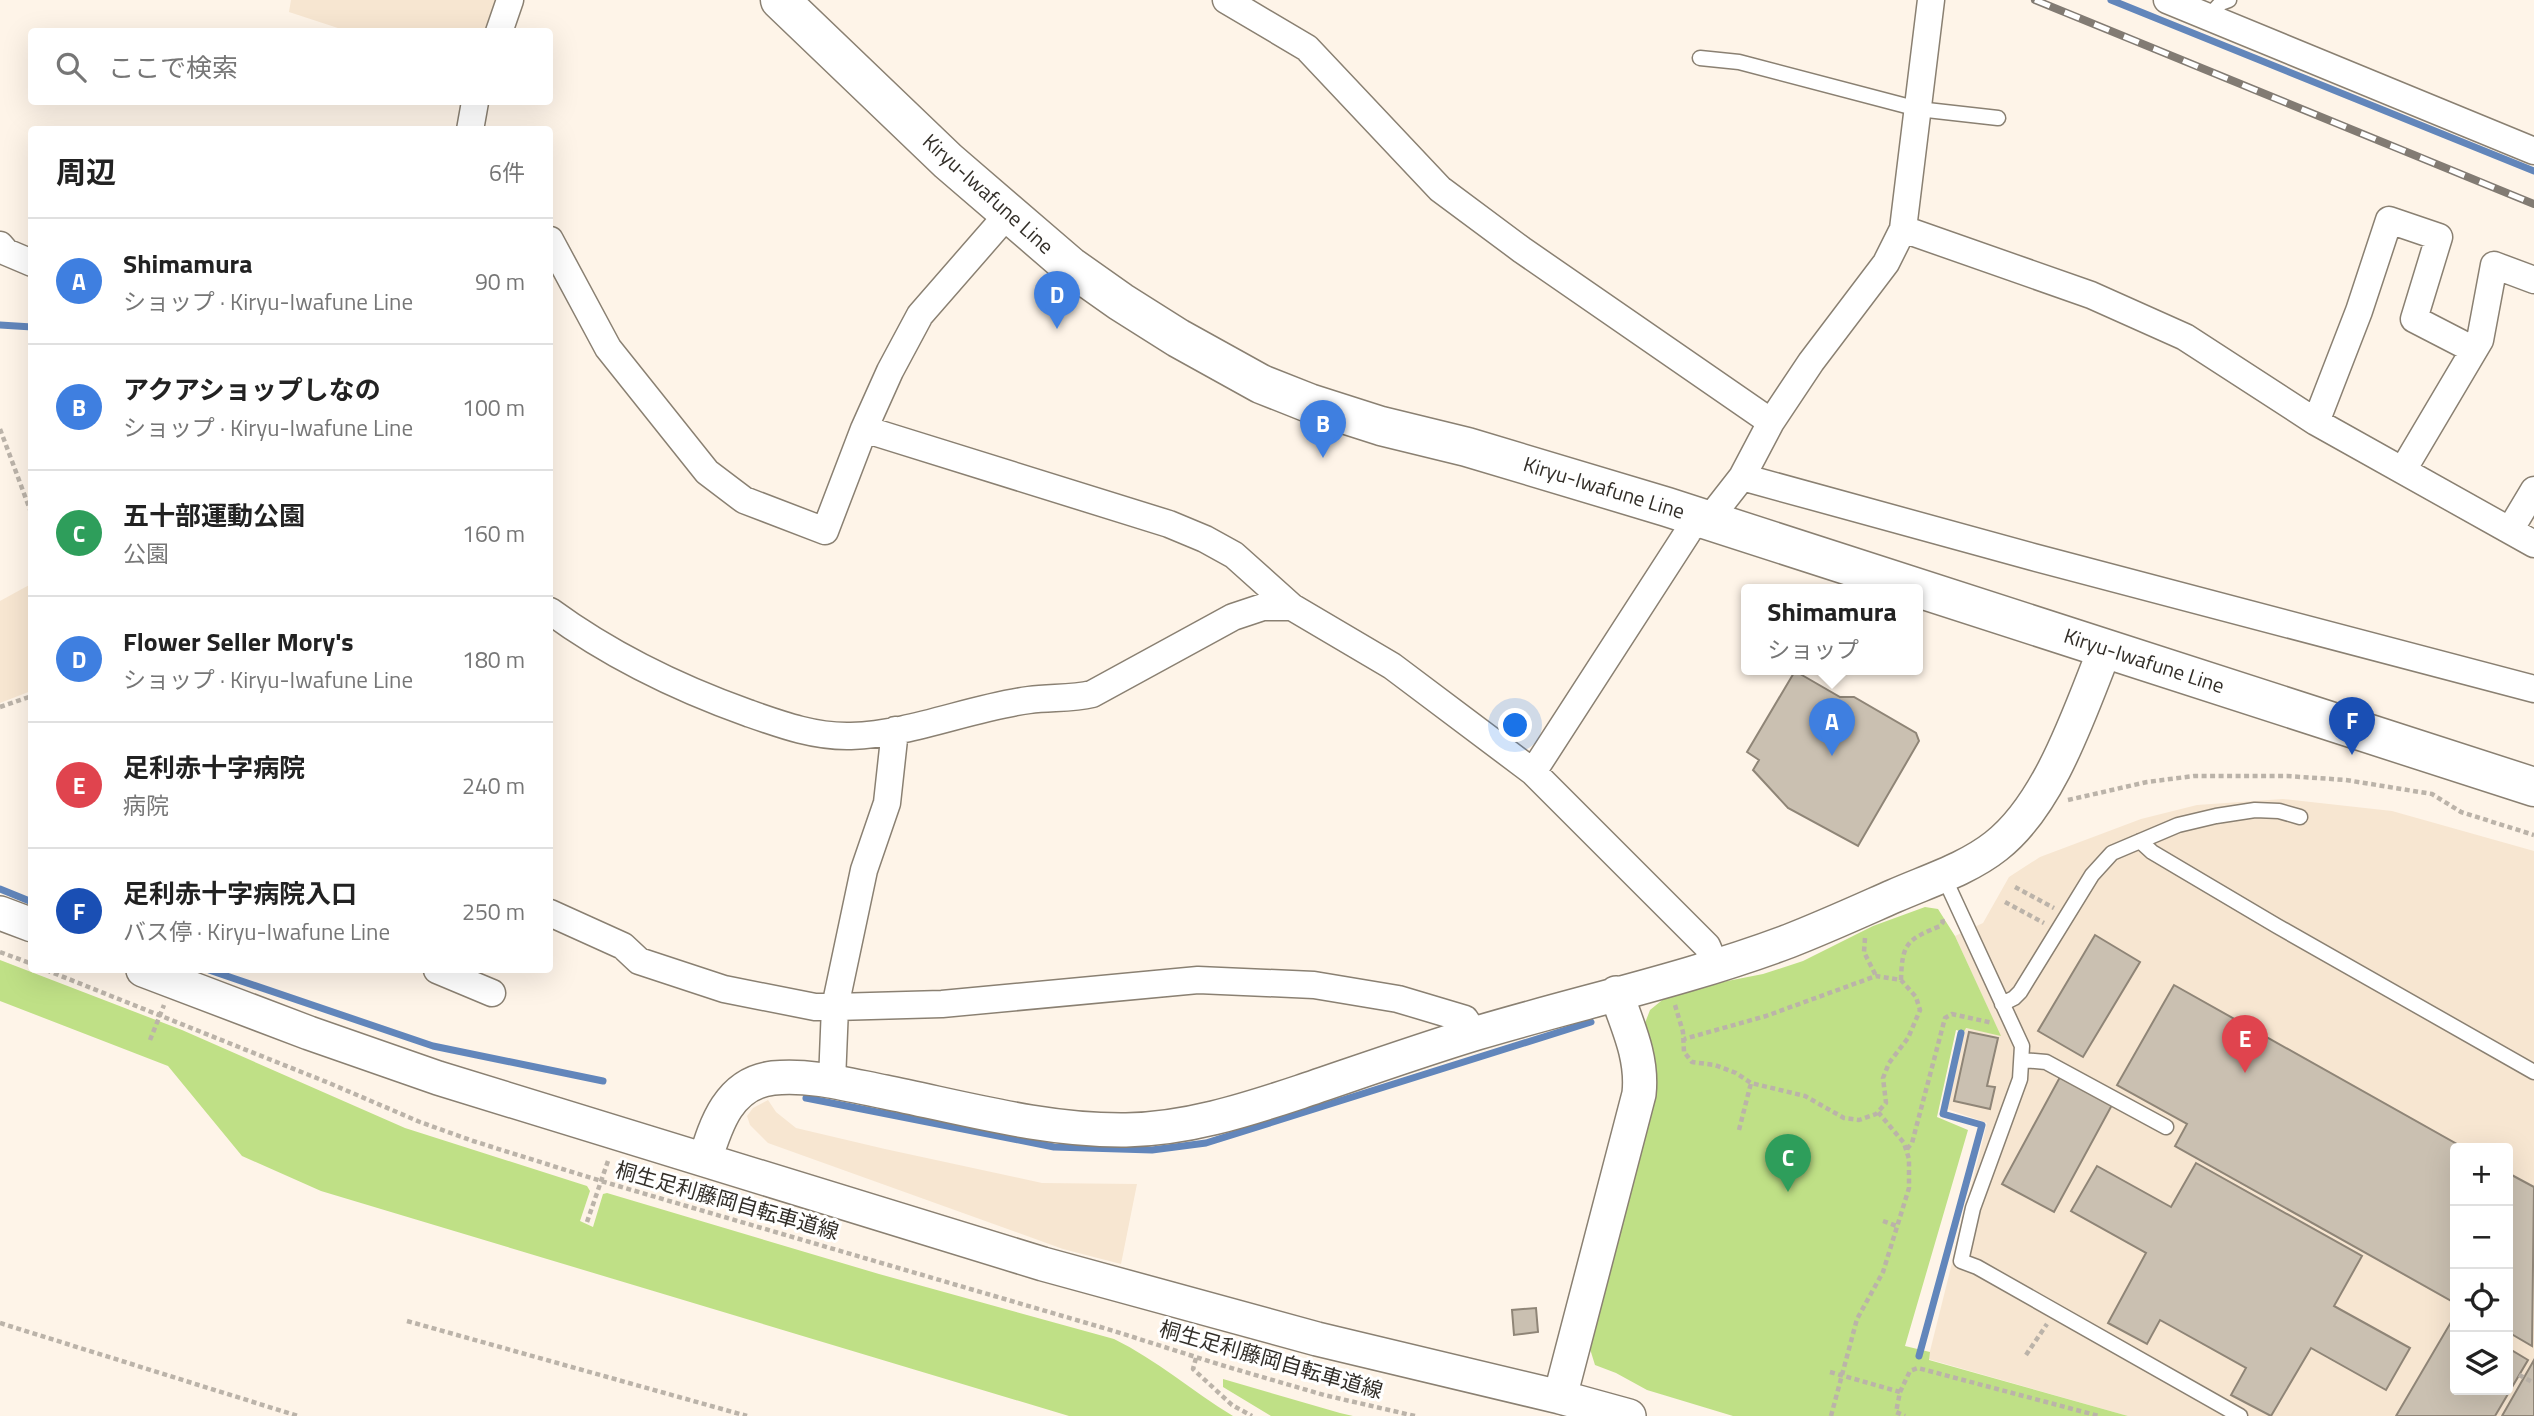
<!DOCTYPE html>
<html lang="ja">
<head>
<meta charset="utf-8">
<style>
  :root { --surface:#fff; --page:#f2f2f2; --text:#222; --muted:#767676; --line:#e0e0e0; --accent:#ea580c }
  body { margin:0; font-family:"Titillium Web","Noto Sans JP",sans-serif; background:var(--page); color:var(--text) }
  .controls { position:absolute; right:21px; bottom:21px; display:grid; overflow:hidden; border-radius:7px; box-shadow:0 7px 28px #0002 }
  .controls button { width:63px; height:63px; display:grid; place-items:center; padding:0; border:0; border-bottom:2px solid var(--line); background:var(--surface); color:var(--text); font:35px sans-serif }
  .you { position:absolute; left:1516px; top:726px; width:24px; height:24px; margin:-18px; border:5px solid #fff; border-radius:50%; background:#1a73e8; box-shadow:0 0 0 10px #1a73e833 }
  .badge { display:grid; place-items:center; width:46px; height:46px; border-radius:50%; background:var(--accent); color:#fff; font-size:23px; font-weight:700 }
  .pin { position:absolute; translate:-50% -58px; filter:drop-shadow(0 2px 4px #0008) }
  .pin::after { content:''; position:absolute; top:37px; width:24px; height:21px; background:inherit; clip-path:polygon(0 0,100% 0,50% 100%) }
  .popup { position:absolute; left:1741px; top:584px; width:182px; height:91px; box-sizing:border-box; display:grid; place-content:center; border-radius:7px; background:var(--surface); filter:drop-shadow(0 2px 5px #0005); font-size:23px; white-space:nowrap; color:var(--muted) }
  .popup b { font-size:26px; color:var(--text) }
  .popup::after { content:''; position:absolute; left:50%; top:100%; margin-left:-14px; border:14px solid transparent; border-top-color:var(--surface) }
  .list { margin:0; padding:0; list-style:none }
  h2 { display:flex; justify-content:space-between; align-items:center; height:91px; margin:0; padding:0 28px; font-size:30px }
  h2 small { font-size:23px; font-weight:400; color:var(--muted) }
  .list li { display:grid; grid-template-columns:46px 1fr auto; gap:21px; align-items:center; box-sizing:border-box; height:126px; padding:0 28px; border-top:2px solid var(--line) }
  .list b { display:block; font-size:26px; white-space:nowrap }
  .list p { margin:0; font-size:23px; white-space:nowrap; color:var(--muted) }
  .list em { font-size:23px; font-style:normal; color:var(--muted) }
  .icon { flex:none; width:38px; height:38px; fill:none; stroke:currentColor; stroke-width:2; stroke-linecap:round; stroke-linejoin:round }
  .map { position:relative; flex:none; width:2534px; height:1416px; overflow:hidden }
  .search { position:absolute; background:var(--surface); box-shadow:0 7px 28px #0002; left:28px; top:28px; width:525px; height:77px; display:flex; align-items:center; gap:18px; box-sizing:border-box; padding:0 24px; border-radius:7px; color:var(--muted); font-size:26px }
  .panel { position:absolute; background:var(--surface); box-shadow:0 7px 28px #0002; left:28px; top:126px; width:525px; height:847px; border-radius:7px }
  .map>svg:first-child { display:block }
</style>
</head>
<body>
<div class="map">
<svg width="2534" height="1416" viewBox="0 0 2534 1416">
  <rect width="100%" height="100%" fill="#fef4e8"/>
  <path fill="#f7e6d1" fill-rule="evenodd" d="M291,0h209l-11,31h-142l-58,-19z
    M31,584v107l-31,12v-102z
    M2283,799l109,12 142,40v565h-406l-200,-57 59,-236 -40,-14 17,-77 1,-4 35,7 -45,-99 28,-13 26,-46 31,-20 101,-38 56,-14zM2455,1148h53v242h-53z
    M768,1100l8,12 20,16 89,21 157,34 95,1 -16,80 -58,-15 -295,-106 -18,-18 -3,-9 6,-8z"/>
  <path fill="#bfe086" d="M1925,907l13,2 17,27 46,100 -35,-8 -2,4 -8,-2 -19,87 31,13 -63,216 25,6 -1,8 199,56h-395l-86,-26 -31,-17 -21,-8 -5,-16v-19l55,-307 5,-13 16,-13 41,-12 56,-11 40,-13 70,-35z
    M0,960l182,70 223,98 182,58 3,5 -10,30 13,6 10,-33 4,-1 272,81 235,65c43,21 78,52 119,77h-164l-748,-225 -79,-35 -74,-90 -168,-65z
    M1223,1379l117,34 13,3h-82l-48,-29z"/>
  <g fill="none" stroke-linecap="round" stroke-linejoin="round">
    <path stroke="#6286bb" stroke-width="7" d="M2111,0l423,171
      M0,325l32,2
      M0,889l32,13
      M209,970l224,76 170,35
      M806,1098l248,49 98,3 54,-7 385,-121
      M1919,1356l63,-231 -39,-11 18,-81"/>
  </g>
  <path fill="#cac0b1" stroke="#8f8577" stroke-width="2" d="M1795,671l45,26h14l62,36 3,8 -61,105 -70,-38 -35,-38 6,-10 -12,-8z
    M2095,935l45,27 -57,95 -45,-26z
    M2174,985l290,163h-9v155l-280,-157 12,-22 -70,-39z
    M1969,1032l29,6 -11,48 8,1 -5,22 -36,-8z
    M2060,1077l52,28 -58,107 -52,-28z
    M2196,1163l166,93 -28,50 76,42 -24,42 -75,-42 -40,68 -40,-21 15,-27 -86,-48 -13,24 -39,-21 38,-70 -75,-42 26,-45 74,41z
    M2508,1173l26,14 -2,159 -24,-14z
    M1536,1308l2,24 -24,3 -2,-25z
    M2454,1317l1,73h53v-42l20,12 -33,56h-99z
    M2534,1360v56h-32z"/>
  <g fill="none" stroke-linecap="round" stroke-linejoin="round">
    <g stroke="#8a8072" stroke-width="17">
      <path id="service" d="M2208,17l13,-14 8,-3
        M1700,58l39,4 179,47 80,9
        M2140,841l12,11 125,74 257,146
        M1943,875l79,171 -2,33 -47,129 -12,53 16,6 263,149
        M2002,1004l12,-6 6,-6 72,-117 20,-22 66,-28 38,-9 39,-6 24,1 21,6
        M2022,1060l24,2 120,65"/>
    </g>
    <g stroke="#8a8072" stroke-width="29">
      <path id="minor" d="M1226,0l81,48 133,141 82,61 249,172
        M2167,0l367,151
        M499,32l11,-32
        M470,130l5,-28
        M1903,229l188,66 94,42 131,85 218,122
        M550,240l58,108 99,124 37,28 81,31 39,-102 26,-58 30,-56 88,-101
        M0,245l6,7 26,11
        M2316,422l43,-111 30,-91 50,17 -25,82 60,31
        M864,429l305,95 36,15 29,16 58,52 100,59 141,106 174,174 8,19
        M2403,470l77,-130 14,-75 40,15
        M1742,477l291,80 501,132
        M2510,530l24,-40
        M550,611c60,44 128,77 198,102 34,12 67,24 103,23 61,-2 118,-28 178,-36 21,-3 42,-1 63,-6l141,-77 30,-10h29
        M895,730l-8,73 -23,67 -29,137 107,-3 256,-24 116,5 84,14 67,20 10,15
        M1533,772l157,-243 27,-20 25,-32 29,-55 40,-60 75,-99 17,-34 28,-229
        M550,913l73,33 16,15 85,28 91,18h20l-3,74
        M437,970l55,23"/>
    </g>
    <g stroke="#8a8072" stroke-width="36">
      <path id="tertiary" d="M0,913l32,12
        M143,970l166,63 129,45 605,186 274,75 243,58 69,19
        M705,1160c11,-36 24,-77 68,-82 37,-4 76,7 112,14 79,16 160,39 241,38 60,-1 117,-19 174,-38 59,-20 118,-41 177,-59 104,-31 211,-54 312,-92 36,-14 71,-30 105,-45 34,-15 73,-27 102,-50 54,-42 84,-135 109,-197
        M1560,1397l79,-303c4,-36 -11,-67 -23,-101"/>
    </g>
    <g stroke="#8a8072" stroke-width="41">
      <path id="primary" d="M780,0l168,161 122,105 51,36 57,36 83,46 48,19 72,23 86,21 200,60 867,280"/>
    </g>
    <path stroke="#bbb3a9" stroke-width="4.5" stroke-dasharray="5 3.5" stroke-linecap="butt" d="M0,429l32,86
      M0,707l32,-11
      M2068,800l79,-18 47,-6h93l59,4 86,14 29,18 73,23
      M2015,887l39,21
      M2005,902l39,21
      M1865,938l-1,14 12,24
      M0,952l32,12
      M46,970l283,113 91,39 53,19 128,40 513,150 107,34 103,30 91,21
      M1901,980c1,-37 6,-40 39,-54l3,-4 -1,-3
      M1675,1005l8,27 1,20 8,10 23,3 21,8 15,10 54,13 39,22 15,2 17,-6 10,-11 -3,-25 6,-15 19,-25 12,-28 -4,-13 -15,-17 -25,-4 -110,40 -82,23
      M150,1040l14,-35
      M1739,1130l12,-47
      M1907,1149l5,-6 33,-125 7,-4 41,9
      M1883,1221l14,5
      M587,1222l22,-64
      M407,1321l340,95
      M0,1323l298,93
      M2026,1355l21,-31
      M1196,1358l-3,11 39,36 20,11
      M1830,1372l70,20 -4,20 9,4
      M2519,1375l15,8
      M1900,1392l10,-21 8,-3 181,48
      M1831,1416l26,-97 26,-47 26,-84v-29l-5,-16 -26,-31"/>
    <use href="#service" stroke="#fff" stroke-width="14"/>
    <use href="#minor" stroke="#fff" stroke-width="26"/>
    <use href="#tertiary" stroke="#fff" stroke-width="33"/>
    <use href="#primary" stroke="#fff" stroke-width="38"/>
    <g stroke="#827b73" stroke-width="8">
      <path id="rail" d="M2035,0l499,204"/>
    </g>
    <use href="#rail" stroke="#fff" stroke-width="5" stroke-dasharray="16" stroke-linecap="butt"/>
  </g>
  <g text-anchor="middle" stroke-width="6" stroke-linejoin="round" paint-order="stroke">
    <g font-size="21" fill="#332f29" stroke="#fff">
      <text transform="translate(988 194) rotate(42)" y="7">Kiryu-Iwafune Line</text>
      <text transform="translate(1604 488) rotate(17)" y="7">Kiryu-Iwafune Line</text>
      <text transform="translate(2144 661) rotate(18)" y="7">Kiryu-Iwafune Line</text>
      <text transform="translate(727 1201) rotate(16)" y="7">桐生足利藤岡自転車道線</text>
      <text transform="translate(1271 1360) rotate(16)" y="7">桐生足利藤岡自転車道線</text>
    </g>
  </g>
</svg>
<div class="controls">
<button>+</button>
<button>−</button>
<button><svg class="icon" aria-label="locate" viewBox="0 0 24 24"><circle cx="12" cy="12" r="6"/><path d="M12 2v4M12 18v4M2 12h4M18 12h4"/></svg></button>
<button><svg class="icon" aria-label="layers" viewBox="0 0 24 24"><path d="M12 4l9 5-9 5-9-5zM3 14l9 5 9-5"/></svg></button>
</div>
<div class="you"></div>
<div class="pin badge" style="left:1832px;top:756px;background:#3f7fe0">A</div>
<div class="popup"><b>Shimamura</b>ショップ</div>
<div class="pin badge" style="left:1323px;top:458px;background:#3f7fe0">B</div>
<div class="pin badge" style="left:1788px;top:1192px;background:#2e9e5b">C</div>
<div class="pin badge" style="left:1057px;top:329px;background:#3f7fe0">D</div>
<div class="pin badge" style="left:2245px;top:1073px;background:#e0444e">E</div>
<div class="pin badge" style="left:2352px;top:755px;background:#1a4fb4">F</div>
<div class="search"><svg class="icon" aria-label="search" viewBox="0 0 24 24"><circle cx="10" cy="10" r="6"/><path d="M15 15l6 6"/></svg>ここで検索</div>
<section class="panel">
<h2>周辺<small>6件</small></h2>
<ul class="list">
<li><span class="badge" style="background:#3f7fe0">A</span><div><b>Shimamura</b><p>ショップ · Kiryu-Iwafune Line</p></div><em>90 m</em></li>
<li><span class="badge" style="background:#3f7fe0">B</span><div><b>アクアショップしなの</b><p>ショップ · Kiryu-Iwafune Line</p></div><em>100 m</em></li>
<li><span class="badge" style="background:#2e9e5b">C</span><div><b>五十部運動公園</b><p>公園</p></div><em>160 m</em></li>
<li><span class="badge" style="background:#3f7fe0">D</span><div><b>Flower Seller Mory's</b><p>ショップ · Kiryu-Iwafune Line</p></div><em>180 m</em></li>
<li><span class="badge" style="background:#e0444e">E</span><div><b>足利赤十字病院</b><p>病院</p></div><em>240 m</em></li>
<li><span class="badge" style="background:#1a4fb4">F</span><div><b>足利赤十字病院入口</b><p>バス停 · Kiryu-Iwafune Line</p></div><em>250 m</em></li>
</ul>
</section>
</div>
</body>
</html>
